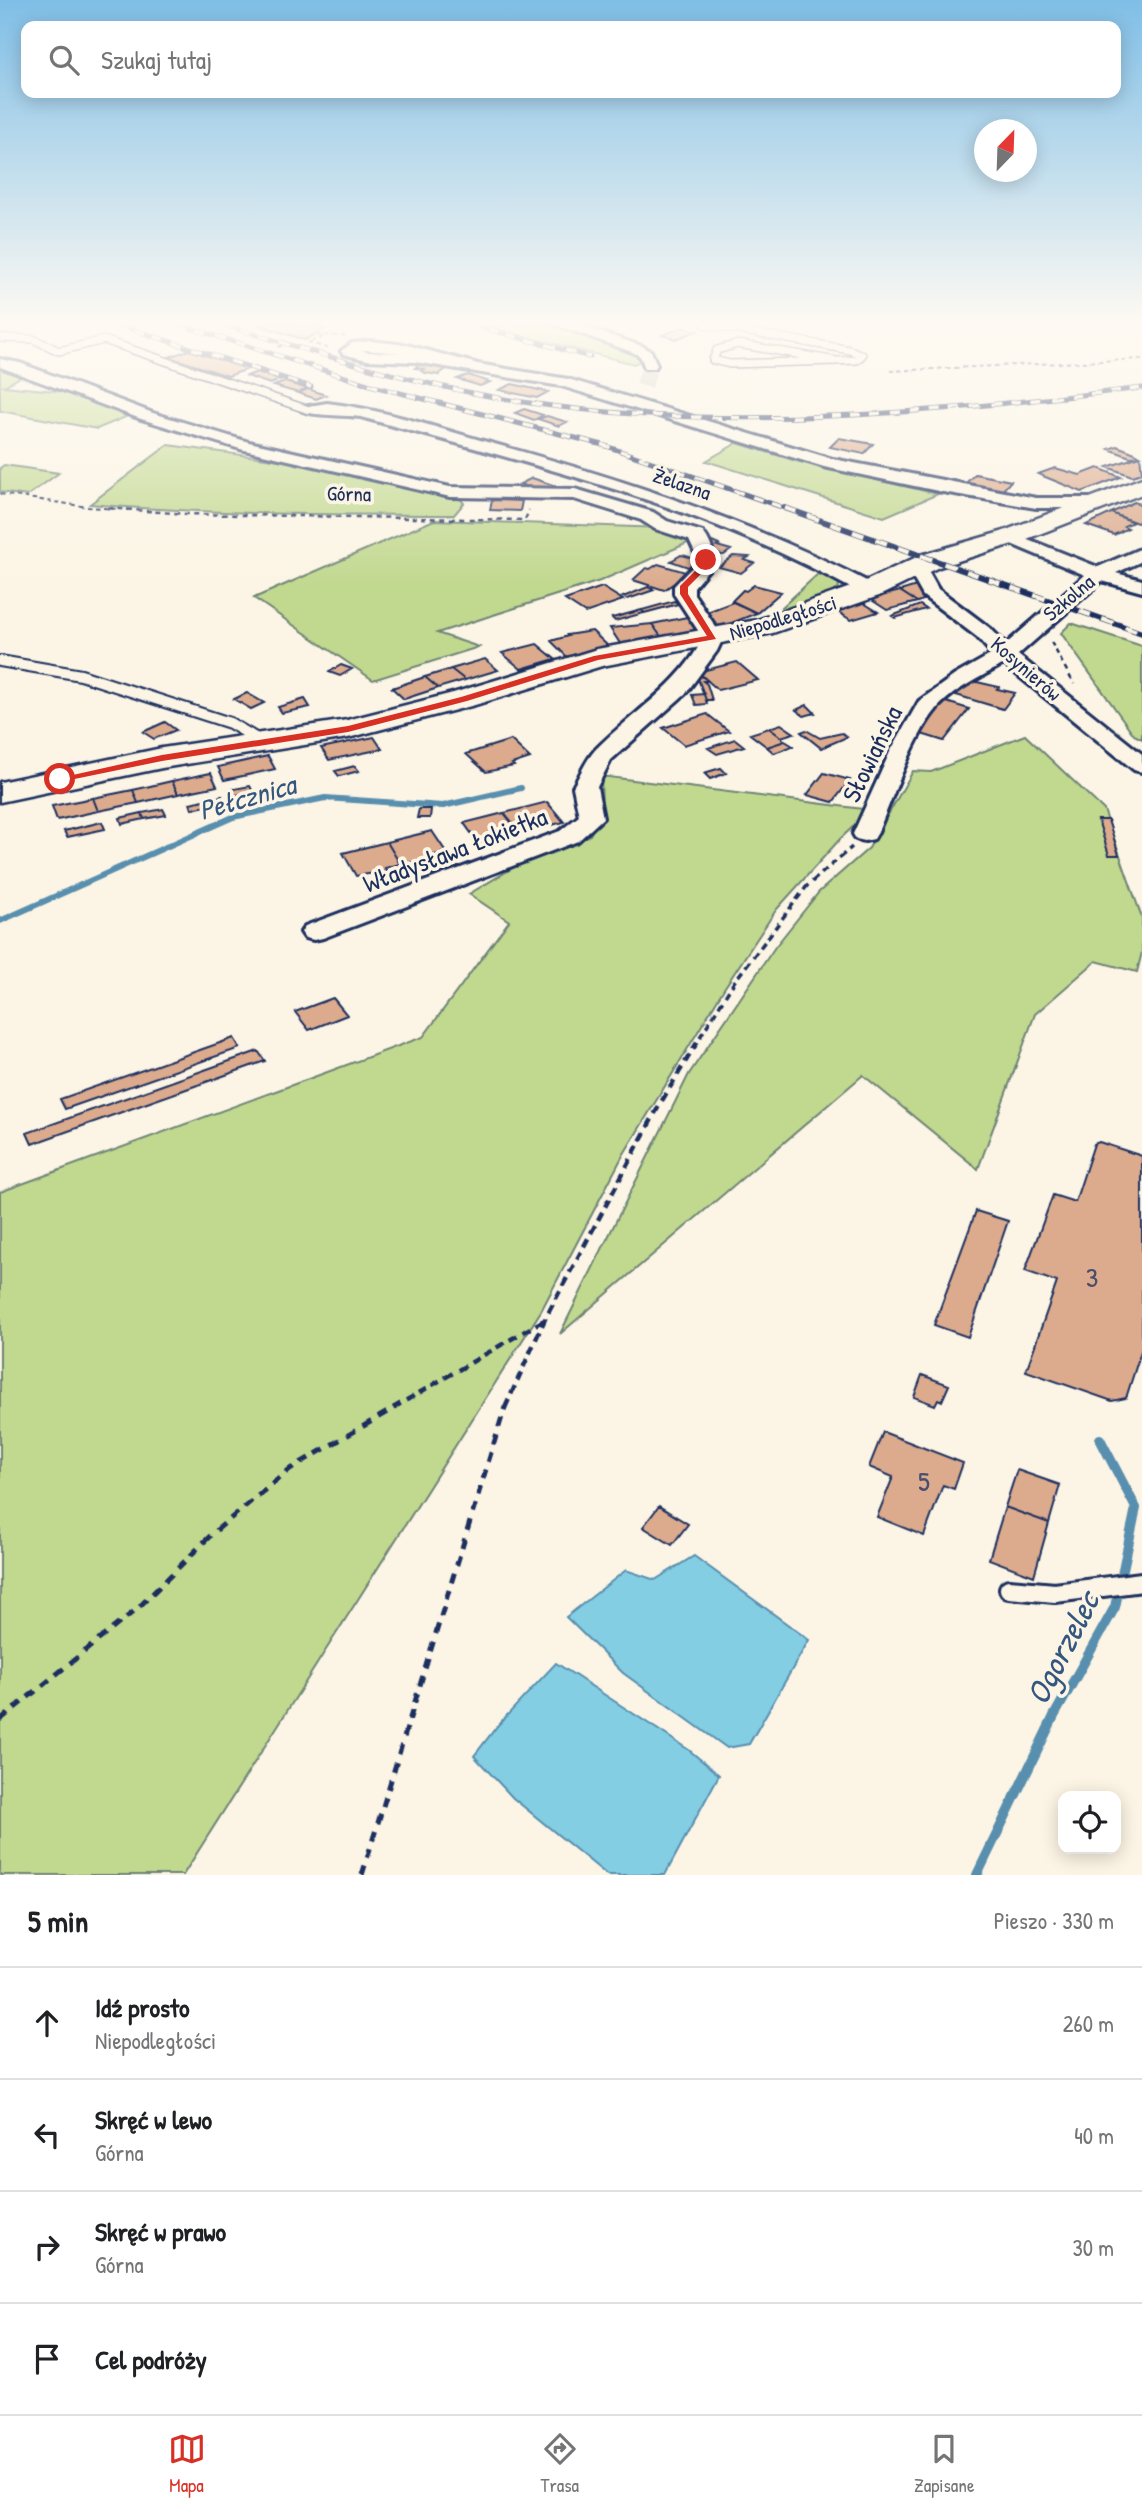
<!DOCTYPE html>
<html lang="pl">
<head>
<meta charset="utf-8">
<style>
  :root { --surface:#fff; --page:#f2f2f2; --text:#202124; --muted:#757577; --line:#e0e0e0; --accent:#d93025 }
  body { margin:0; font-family:"Patrick Hand",sans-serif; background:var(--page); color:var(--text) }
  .controls { position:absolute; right:21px; bottom:21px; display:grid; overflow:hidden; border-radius:14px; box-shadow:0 4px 18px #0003 }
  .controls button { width:63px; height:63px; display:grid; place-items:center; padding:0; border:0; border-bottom:2px solid var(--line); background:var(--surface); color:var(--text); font:35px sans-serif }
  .compass { position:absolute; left:974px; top:119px; width:63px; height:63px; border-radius:50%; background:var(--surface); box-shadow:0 4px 18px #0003; rotate:23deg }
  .stop { position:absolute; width:21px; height:21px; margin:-16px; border:5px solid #d93025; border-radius:50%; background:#fff }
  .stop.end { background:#d93025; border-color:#fff; box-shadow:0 2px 7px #0008 }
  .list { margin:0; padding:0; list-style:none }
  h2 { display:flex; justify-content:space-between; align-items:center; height:91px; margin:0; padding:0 28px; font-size:30px }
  h2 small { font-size:23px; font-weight:400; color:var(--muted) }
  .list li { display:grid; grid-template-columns:46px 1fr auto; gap:21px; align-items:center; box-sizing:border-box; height:112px; padding:0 28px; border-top:2px solid var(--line) }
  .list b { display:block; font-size:26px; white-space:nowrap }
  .list p { margin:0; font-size:23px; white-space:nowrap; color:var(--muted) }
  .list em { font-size:23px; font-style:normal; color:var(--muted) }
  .icon { flex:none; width:38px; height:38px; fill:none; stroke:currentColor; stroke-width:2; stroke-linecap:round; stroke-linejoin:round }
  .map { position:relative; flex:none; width:1142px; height:1875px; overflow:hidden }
  .search { position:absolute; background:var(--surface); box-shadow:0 4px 18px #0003; left:21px; right:21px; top:21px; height:77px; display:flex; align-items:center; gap:18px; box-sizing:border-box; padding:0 24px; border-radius:14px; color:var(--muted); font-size:26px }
  .sheet { height:539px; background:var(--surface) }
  nav { display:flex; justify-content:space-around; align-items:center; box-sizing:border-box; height:98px; border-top:2px solid var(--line); background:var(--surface); font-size:19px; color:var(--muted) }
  nav a { display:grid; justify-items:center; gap:4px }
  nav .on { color:var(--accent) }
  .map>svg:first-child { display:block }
</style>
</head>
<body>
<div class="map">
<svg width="1142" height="1875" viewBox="0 0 1142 1875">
  <rect width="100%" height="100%" fill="#fcf5e5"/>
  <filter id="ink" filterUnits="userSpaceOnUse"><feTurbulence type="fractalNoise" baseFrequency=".0143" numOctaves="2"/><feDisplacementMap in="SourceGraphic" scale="14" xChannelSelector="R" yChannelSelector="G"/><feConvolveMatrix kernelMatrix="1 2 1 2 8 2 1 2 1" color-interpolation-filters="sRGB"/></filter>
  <g filter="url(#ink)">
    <path fill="#c1d88f" stroke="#6e8476" stroke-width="2" d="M475,324h73l71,23 24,12 -9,5z
      M0,367l24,8 -20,11 62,6 62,24 -31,13 -97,-18z
      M737,443l59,18 142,33 -54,23 -178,-56z
      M168,445l134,18 156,34 6,6 -10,12c-121,-1 -243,0 -364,-11z
      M4,465l55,8 -32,23 -27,-4v-24z
      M434,520l230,8 26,11v3l-90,39 -163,52 42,14 -106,33 -119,-82z
      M820,572l19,12 -1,7 -54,20 -3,-3z
      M1071,623l71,23v93l-8,-4 -73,-102z
      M1025,735l79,75 38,108v34l-5,20 -41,-11 -61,53 -57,155 -115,-94 -303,259 129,-260 86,-127 44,-55 50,-44 44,-77 18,1z
      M601,776l270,34 -31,29 -64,71 -51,77 -103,170 -81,154 -358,564h-183v-683l423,-155 86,-116 -40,-27 57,-34 35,-11 29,-14 12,-22z"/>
    <path fill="#83cee3" stroke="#598eae" stroke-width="2" d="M694,1556l115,84 -60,104 -22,4 -104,-75 -57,-56 60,-47 29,10z
      M556,1663l133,87 30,25 -54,100h-58l-94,-77 -39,-42 24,-31z"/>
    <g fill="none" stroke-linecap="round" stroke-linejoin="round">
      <path stroke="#598eae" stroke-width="6" d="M0,921l233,-104 92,-19 118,8 78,-18"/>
      <path stroke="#598eae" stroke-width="10" d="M977,1875l77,-159 61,-109 21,-99 -36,-69"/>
    </g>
    <path fill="#dcab8e" stroke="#1b2f5e" stroke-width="2" d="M256,324h54l15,5 -20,11z
      M683,327l14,4 -21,8 -14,-4z
      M189,350l59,19 -20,7 -59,-19z
      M422,362l27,5 -11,8h2l-15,-2 -4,-2 3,-2 -9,-1z
      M257,372l24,8 -11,4 -23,-8z
      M468,375l22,7 -10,4 -23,-7z
      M285,382l23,7 -10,4 -24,-7z
      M512,384l36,8 -11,6 -38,-8z
      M308,389l18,6 -10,4 -18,-6z
      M524,409l19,6 -9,5 -19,-7z
      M547,416l20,6 -8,4 -21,-7z
      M839,438l34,6 -9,10 -34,-7z
      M1117,446l18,7 5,3 -10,1 -21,-8z
      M1140,456l2,17 -10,3 -25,-9z
      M1055,468l25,7 18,-7 23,9 -39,15 -44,-18z
      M975,474l36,7 -9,10 -36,-8z
      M532,478l24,8 -12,6 -24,-8z
      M492,500l30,1 -2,10 -30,-1z
      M1134,502l8,3v16l-5,2 -26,-10z
      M1111,513l22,9 -9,4 4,2 -14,7 -28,-10z
      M712,542l7,3 -2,1 14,4 -7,5 -13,-1 -2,-11z
      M681,555l5,1 12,4 -10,7 -17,-6z
      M733,556l16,1 -5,3 10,3 -13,10 -22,-6z
      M658,564l31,9 -25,17 -31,-10 13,-12 4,1z
      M754,585l27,7 -24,21 -25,-12 11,-11 3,1z
      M920,585l7,14 -10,3 -17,-11z
      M602,587l21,13 -38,13 -20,-13z
      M648,587l6,3 -26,9 -5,-2z
      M900,591l17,11 -30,8 -17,-11z
      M674,601l4,3 -34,9 -2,-3z
      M733,602l24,11 -41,16 -14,-15z
      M862,602l16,10 -27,8 -16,-10z
      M920,605l6,4 -31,9 -3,-2z
      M642,610l2,3 -29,8 -3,-3z
      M687,617l13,16 -38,5 -10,-14z
      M652,624l10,14 -41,7 -11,-17z
      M592,631l17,16 -42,10 -16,-16 17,-5 -1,-1z
      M537,644l18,15 -34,10 -19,-16z
      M485,659l13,11 -33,10 -14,-11z
      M737,662l21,18 -40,10 -20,-18z
      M341,665l11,4 -12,7 -11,-4z
      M451,669l14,11 -27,8 -13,-11z
      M700,675l7,5 -4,1 4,3 5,16h-6l-9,-24z
      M425,677l13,11 -34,11 -12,-11z
      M968,680l31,7 -2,2 18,4 -12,16 -47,-14z
      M247,693l17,10 -13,6 -17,-10z
      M704,694l3,10 -11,1 -4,-10z
      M305,699l5,8 -28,6 -4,-6z
      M943,701l26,8 -25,32 -26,-8z
      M807,705l8,8 -11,3 -8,-6z
      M707,714l22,17 -45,14 -21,-17z
      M165,722l11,8 -22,9 -11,-7z
      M781,724l13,9 -13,4 -12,-9z
      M769,728l12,9 4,4 -18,6 -17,-13z
      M806,730l14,8 22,-5 5,4 -26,11 -20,-16z
      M374,737l8,12 -53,11 -8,-12z
      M735,739l9,7 -27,8 -9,-6z
      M511,740l19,18 -18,6 2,2 -28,6 -20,-18z
      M785,741l8,5 -19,7 -7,-6z
      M268,756l7,13 -51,11 -6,-13z
      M355,766l4,5 -20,5 -4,-5z
      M721,768l5,5 -16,6 -6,-6z
      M211,773l6,13 -39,8 -6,-13z
      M824,773l26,7 -17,22 -26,-7z
      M172,781l6,13 -40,9 -5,-13z
      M250,786l3,6 -21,4 -3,-6z
      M133,790l5,13 -40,8 -5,-13z
      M222,796l2,6 -32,7 -2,-6z
      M93,798l5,13 -41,9 -5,-14z
      M547,802l17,20 -44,11 -16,-20z
      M163,809l3,6 -22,4 -2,-6z
      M419,809h12l-1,9h-13z
      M142,813l2,6 -22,5 -2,-6z
      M504,813l16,20 -41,11 -15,-21z
      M1098,820h10l11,35h-10z
      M102,822l3,7 -38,8 -3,-6z
      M432,831l14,21 -18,5 1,3 -29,4 -13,-22z
      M387,842l13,22 -15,4 2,3 -31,5 -13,-23z
      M449,864l4,6 -20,6 -4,-6z
      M333,998l14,17 -38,15 -14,-18z
      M234,1038l6,10 -175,61 -5,-10z
      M258,1051l7,10 -233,83 -5,-11z
      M1099,1142l43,14v192l-16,50 -14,3 -86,-30 31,-89 -32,-11 28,-76 22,7 19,-58z
      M976,1211l32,10 -40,116 -34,-12z
      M922,1375l27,10 -7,16 -4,-2 -3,6 -21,-8z
      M883,1432l80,31 -9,26 -11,-4 -19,51 -47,-19 16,-40 -24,-10z
      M1017,1470l43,15 -11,38 -44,-16z
      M659,1506l29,18 -16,21 -29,-18z
      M1005,1507l44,16 -15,53 -45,-17z"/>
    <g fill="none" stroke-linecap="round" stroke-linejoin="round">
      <path stroke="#cfcdca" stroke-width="16" stroke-dasharray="16 8" stroke-linecap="butt" d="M644,386l6,-21"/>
      <g stroke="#1b2f5e" stroke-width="10">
        <path id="service-far2" d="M705,324l145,26 12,5 -5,5 -20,1
          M0,338l33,1 26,12 45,-11 205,70
          M738,344l99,17 -107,3 -17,-4 4,-10z"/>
      </g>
      <g stroke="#1b2f5e" stroke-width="14">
        <path id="service-far1" d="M0,661l81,14 149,48 32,19"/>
      </g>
      <g stroke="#1b2f5e" stroke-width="24">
        <path id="service" d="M1009,1589l46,4 87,-11"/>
      </g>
      <g stroke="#1b2f5e" stroke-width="6">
        <path id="minor" d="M554,324h22l66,22 9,5 6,14 -2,3h-10l-5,-12 -8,-4z
          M371,341l36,4 71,19 90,15 265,80 203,39h59l9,5 -9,5h-59l-93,-16 -119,-25 -263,-81 -146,-24 -48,-2 -24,-6 -2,-3 11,-8zM362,350l40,3 -35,-1z
          M0,359l20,4 133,50 96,29 201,45 125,2 78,23 14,9 36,11c7,9 12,21 10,32l-19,23v7l29,44 -6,13 -31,42 -75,67 -14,27 6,31 -25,23 -255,97 -9,2 -9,-2 -4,-6 4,-6 255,-95 19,-15 -6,-29c7,-12 13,-27 22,-37 36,-37 85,-64 108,-112l-29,-44v-8l21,-22v-11l-6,-13 -34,-11 -14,-9 -67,-21 -124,-2 -210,-48 -99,-30 -141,-52z
          M327,403c55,6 107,24 160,39 135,37 265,79 389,144l3,4 -10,6 -7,-2c-39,-21 -79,-41 -120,-58 -122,-52 -253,-83 -381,-119 -13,-2 -53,-1 -60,-7l2,-3z
          M1010,532l88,35 44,-19v13l-26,12 26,7v12l-40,-11 -84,74 124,99v18l-8,-2 -130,-106c-23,13 -52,26 -68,46 -23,27 -44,90 -59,124l-3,5 -9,2 -9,-2 -3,-5 37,-82 29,-51 36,-26 37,-21 -15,-17 -54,-41 -9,-16 -10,-10 2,-4h14l9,7 9,16 53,40 15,15 79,-69 -81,-34 -3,-4z"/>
      </g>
      <g stroke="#1b2f5e" stroke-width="5">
        <path id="secondary" d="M1142,478v16l-123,48 -80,25 -60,29 -106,37 -171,33 -127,39 -127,33 -186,30 -162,34v-20l162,-34 185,-28 106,-27 144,-44 160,-29 102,-36 62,-29 80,-23z"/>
      </g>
      <path stroke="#1b2f5e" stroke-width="2" stroke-dasharray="4.5 3.5" stroke-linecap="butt" d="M317,335l28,1
        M323,337l-15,5 22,7
        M278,347l10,-4
        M890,371l252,-12
        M0,494l88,13 45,3"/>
      <path stroke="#1b2f5e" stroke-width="2.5" stroke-dasharray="5 4.5" stroke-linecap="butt" d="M108,508l78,6 339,6 4,-10
        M1051,642l23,42"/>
      <path stroke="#1b2f5e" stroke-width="3.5" stroke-dasharray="7 5" stroke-linecap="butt" d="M700,1037l34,-55 73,-96 45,-39"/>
      <path stroke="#1b2f5e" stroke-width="4.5" stroke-dasharray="9 6" stroke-linecap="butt" d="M393,1408l151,-88
        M505,1408l40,-89 115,-215 41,-68"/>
      <path stroke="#1b2f5e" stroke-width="5" stroke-dasharray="10 8" stroke-linecap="butt" d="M0,1720l138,-112 75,-75 77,-64 106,-62
        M362,1875l143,-468"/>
      <use href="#service-far2" stroke="#fcf5e5" stroke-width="7"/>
      <use href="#service-far1" stroke="#fcf5e5" stroke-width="10"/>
      <use href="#service" stroke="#fcf5e5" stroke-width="18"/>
      <use href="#minor" fill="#fcf5e5" fill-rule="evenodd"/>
      <use href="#secondary" fill="#fcf5e5" fill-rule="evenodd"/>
      <g stroke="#1b2f5e" stroke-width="5">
        <path id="rail-far1" d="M116,324l195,63
          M178,324l199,63 226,58 187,65
          M222,324c101,31 203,64 308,79 204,30 408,9 612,-15
          M469,324l121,33"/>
      </g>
      <g stroke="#1b2f5e" stroke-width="6">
        <path id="rail" d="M785,508l357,125"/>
      </g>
      <use href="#rail-far1" stroke="#fcf5e5" stroke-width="3.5" stroke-dasharray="10" stroke-linecap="butt"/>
      <use href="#rail" stroke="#fcf5e5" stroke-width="4.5" stroke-dasharray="12" stroke-linecap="butt"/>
    </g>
  </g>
  <linearGradient id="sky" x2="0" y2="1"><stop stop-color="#7fbee6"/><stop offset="0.55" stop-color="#fefaf3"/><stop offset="1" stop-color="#fefaf3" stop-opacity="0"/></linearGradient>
  <rect width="1142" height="587" fill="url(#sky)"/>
  <path fill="#d93025" d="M703,558l7,2 -5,10 -17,17v7l28,45 -118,21 -131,41 -119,31 -186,29 -102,21 -5,-3 107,-24 186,-29 113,-29 133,-41 113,-20 -27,-42v-8l18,-18z"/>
  <g text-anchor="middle" stroke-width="7" stroke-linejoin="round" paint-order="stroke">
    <g font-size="21" fill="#1b2f5e" stroke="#fcf5e5">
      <text transform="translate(682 484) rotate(19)" y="7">Żelazna</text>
      <text transform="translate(349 494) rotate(1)" y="7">Górna</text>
      <text transform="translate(1069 598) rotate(-40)" y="7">Szkolna</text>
      <text transform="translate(783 618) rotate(-17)" y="7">Niepodległości</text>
      <text transform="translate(1026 669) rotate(41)" y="7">Kosynierów</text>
    </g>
    <g font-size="26" fill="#1b2f5e" stroke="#fcf5e5">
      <text transform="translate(872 754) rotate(-64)" y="9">Słowiańska</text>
      <text transform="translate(455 850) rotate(-21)" y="9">Władysława Łokietka</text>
    </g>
    <g font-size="28" font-style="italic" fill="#35577f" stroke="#fcf5e5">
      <text transform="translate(247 797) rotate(-16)" y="10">Pełcznica</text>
    </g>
    <g font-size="28" fill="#4b4e6a">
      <text x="1092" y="1287">3</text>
      <text x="924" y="1491">5</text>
    </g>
    <g font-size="33" font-style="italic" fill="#35577f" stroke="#fcf5e5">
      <text transform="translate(1062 1648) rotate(-63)" y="12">Ogorzelec</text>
    </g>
  </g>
</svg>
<div class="controls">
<button><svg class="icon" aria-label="locate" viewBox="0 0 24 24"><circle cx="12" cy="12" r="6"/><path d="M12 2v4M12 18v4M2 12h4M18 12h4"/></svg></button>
</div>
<svg class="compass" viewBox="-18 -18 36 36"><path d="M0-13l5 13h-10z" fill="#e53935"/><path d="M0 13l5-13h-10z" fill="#757577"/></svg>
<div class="stop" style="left:60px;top:779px"></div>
<div class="stop end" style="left:706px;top:560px"></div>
<div class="search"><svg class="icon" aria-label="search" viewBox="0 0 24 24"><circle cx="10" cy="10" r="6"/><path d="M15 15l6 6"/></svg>Szukaj tutaj</div>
</div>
<section class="sheet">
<h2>5 min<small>Pieszo · 330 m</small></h2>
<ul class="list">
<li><svg class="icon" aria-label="ahead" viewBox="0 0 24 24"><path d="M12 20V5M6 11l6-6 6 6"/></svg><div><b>Idź prosto</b><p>Niepodległości</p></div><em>260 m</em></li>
<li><svg class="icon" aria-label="left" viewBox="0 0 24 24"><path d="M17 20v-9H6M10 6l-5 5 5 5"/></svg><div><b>Skręć w lewo</b><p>Górna</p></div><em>40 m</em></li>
<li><svg class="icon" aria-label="right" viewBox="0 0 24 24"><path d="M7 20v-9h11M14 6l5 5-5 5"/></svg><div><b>Skręć w prawo</b><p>Górna</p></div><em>30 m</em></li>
<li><svg class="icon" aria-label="arrive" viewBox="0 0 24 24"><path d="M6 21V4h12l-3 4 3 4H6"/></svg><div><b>Cel podróży</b></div></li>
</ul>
</section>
<nav>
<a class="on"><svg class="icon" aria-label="map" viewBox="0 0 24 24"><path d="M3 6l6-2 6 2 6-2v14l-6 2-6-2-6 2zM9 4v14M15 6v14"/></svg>Mapa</a>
<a><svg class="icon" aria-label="directions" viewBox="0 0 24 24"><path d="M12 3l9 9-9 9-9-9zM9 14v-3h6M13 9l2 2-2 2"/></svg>Trasa</a>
<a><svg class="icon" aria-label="saved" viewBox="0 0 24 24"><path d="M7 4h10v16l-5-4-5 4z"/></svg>Zapisane</a>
</nav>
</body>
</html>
